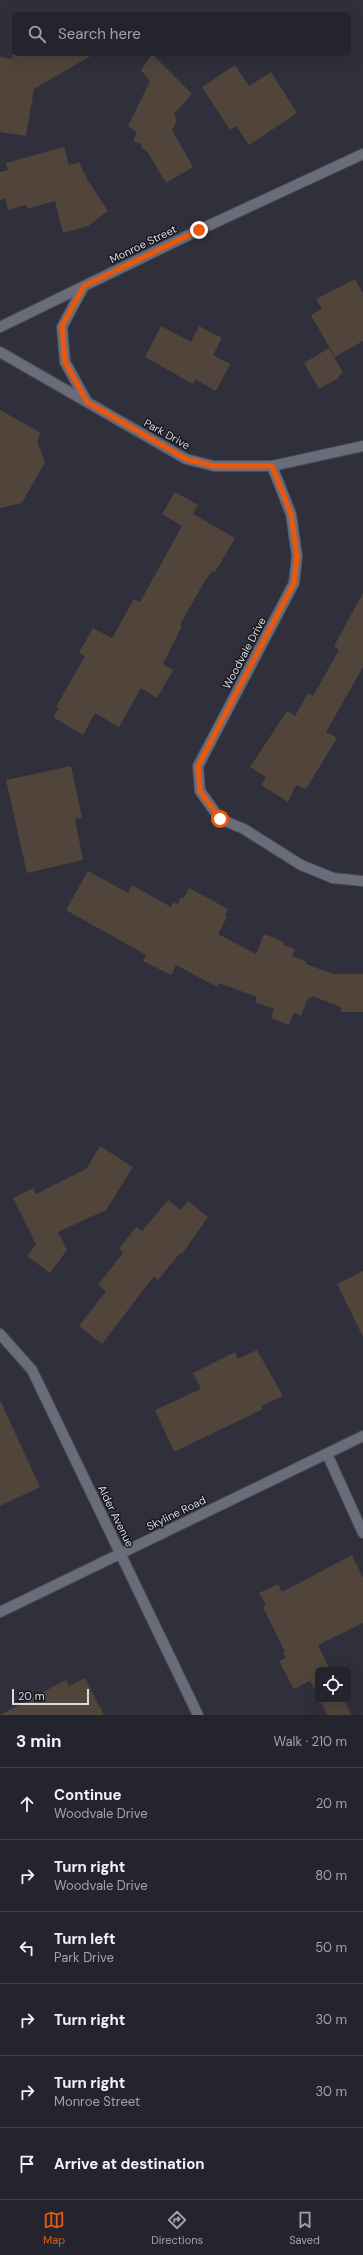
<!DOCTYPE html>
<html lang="en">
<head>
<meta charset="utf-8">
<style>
  :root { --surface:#23242d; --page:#2b2c35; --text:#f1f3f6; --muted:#a3a4aa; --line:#404149; --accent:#ea580c }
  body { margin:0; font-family:"DM Sans",sans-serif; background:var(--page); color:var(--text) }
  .controls { position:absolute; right:12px; bottom:12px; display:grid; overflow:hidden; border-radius:6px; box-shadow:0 4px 16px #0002 }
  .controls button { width:36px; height:36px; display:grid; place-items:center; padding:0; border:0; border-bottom:1px solid var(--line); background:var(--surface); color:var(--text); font:20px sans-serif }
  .scale { position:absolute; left:12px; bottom:10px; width:77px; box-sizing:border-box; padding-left:4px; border:2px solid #dadbe3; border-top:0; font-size:11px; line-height:14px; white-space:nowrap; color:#dadbe3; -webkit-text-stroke:3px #18191e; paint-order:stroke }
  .stop { position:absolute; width:12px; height:12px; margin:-9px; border:3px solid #ea580c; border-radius:50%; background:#fff }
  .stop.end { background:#ea580c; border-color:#fff; box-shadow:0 1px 4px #0008 }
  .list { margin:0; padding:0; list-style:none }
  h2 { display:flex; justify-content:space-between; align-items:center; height:52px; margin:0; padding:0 16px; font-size:17px }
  h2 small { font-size:13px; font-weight:400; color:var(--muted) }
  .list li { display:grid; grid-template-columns:26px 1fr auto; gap:12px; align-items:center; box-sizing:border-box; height:72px; padding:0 16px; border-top:1px solid var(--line) }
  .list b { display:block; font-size:15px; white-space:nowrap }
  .list p { margin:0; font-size:13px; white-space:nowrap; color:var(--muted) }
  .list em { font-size:13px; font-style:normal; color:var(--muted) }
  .icon { flex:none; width:22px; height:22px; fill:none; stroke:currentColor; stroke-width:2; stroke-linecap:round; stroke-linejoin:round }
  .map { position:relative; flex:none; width:363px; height:1715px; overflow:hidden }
  .search { position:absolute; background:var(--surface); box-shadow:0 4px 16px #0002; left:12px; right:12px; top:12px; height:44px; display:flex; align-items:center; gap:10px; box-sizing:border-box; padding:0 14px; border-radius:6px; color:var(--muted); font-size:15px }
  .sheet { height:484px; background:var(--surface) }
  nav { display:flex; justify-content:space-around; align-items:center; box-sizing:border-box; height:56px; border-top:1px solid var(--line); background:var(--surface); font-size:11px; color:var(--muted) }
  nav a { display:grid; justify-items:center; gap:2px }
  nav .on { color:var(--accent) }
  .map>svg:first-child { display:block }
</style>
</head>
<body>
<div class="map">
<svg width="363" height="1715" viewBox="0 0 363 1715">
  <rect width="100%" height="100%" fill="#2f303c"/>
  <path fill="#50443b" d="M13,54h81l-60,35 -8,47 -26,-4v-75l12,2z
    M152,54l40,40 -18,20 3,6 -5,10 21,37 -27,16 -19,-32 -6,-3 1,-3 -9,-4 4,-9 -9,-6 22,-45 -9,-11z
    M235,65l14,21 22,-14 26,41 -48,32 -13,-19 -6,4 -28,-43z
    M64,147l5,18 10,-3 8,17 21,32 -20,15 -25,7 -8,-32 -28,8 -1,-4 -18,5 -3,-12 -5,2v-28l8,-2 -2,-7z
    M355,279l8,14v48l-28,16 -24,-42 11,-6 -6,-10z
    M161,326l30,16 8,-16 23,12 -9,17 17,9 -14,27 -21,-12 -2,5 -48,-27z
    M329,348l14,25 -5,3 1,2 -20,11 -15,-26z
    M0,410l41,23 -4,8 8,21 -23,41 -22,5z
    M175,492l23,13 -5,9 42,24 -20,34 -3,-1 -9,13 -23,41 2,1 -19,38 10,6 -16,28 -16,-10 -22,39 -24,-14 -12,22 -30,-18 6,-9 -3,-1 29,-51 -6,-3 14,-25 19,10 22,-39 6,3 42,-76 -20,-12z
    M363,593v74l-37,65 11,6 -31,51 -10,-4 -8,17 -27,-17 5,-8 -16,-10 37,-56 8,5 13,-23 5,3 26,-46 -5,-4z
    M71,766l11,52 -7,1 8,41 -56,13 -21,-93z
    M88,871l40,22 4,-8 39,22 3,-5 4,2 3,-7 3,1 5,-10 39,21 -3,6 2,2 -9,17 38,20 8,-20 20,8 -1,3 12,4 -3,7 15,6 -1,2 27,10h30v38h-22v-5l-29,-11 -2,3 -2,-1 -7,18 -7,-3 -5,12 -18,-7 3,-9 -19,-7 2,-5 -38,-14 -2,4 -41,-22 -5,10 -28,-14 3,-6 -80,-45z
    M100,1146l33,21 -27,43 -48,22 9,18 -17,23 -23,-17 9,-12 -23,-46 20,-10 3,6 50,-25z
    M168,1200l13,10 7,-9 20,16 -26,37 -2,-1 -22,27 -4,-4 -52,68 -23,-18 27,-35 -8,-6 25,-32 -4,-4 17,-22 6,4z
    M363,1271v66l-26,-53z
    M257,1350l26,46 -22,10 2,3 -89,43 -19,-42 46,-21 -8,-16 42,-21 3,7z
    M0,1400l40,87 -40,19z
    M352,1555l11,23v45l-45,22 12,25h-12v26l-8,-15 -16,8 -15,-28 7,-3 -3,-5 2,-1 -22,-45 3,-2 -7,-12 19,-9 4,8z
    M85,1678l19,37h-104l66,-35 3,6z
    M320,1700h24l7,15h-24z"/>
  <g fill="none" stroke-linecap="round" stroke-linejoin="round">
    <g stroke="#4a4b55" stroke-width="12">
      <path id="minor" d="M272,466l19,48 6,42 -3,27 -96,183 2,25 20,28 24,10 57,36 32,13 30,3
        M0,1334l32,36 166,345
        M327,1454l36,79
        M0,1612l363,-176"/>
    </g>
    <g stroke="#4a4b55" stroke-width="12">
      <path id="tertiary" d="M0,352l186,107 28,7h58l91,-20"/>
    </g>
    <g stroke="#4a4b55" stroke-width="12">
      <path id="secondary" d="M84,286l-22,41 3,35 22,40
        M0,327l199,-97 164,-76"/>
    </g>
    <use href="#minor" stroke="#6a6c7a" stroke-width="10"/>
    <use href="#tertiary" stroke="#6a6c7a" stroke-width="10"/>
    <use href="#secondary" stroke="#6a6c7a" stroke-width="10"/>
  </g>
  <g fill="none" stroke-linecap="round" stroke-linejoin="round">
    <path stroke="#ea580c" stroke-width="5" d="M199,230l-115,56 -22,40 3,36 22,40 99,57 28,7h58l19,48 6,42 -3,27 -96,183 2,25 20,28"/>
  </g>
  <g text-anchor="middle" stroke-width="3" stroke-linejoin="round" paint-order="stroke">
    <g font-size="11" fill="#dadbe3" stroke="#18191e">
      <text transform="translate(143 244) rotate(-26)" y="4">Monroe Street</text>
      <text transform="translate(167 434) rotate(29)" y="4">Park Drive</text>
      <text transform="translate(244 653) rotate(-62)" y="4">Woodvale Drive</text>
      <text transform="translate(176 1513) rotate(-26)" y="4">Skyline Road</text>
      <text transform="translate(116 1516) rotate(64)" y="4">Alder Avenue</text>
    </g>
  </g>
</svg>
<div class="controls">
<button><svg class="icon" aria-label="locate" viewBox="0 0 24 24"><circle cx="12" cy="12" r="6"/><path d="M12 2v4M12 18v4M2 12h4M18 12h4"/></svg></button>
</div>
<div class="scale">20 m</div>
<div class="stop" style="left:220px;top:819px"></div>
<div class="stop end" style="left:199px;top:230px"></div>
<div class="search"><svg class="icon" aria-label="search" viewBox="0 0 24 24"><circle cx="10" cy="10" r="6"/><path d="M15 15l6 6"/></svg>Search here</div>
</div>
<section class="sheet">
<h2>3 min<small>Walk · 210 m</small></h2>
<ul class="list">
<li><svg class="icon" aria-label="ahead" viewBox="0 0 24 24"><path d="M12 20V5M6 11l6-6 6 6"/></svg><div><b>Continue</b><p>Woodvale Drive</p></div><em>20 m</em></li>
<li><svg class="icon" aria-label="right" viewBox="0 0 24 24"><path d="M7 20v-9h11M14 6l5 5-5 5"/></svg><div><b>Turn right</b><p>Woodvale Drive</p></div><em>80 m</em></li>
<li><svg class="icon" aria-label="left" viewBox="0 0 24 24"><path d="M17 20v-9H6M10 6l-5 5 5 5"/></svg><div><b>Turn left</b><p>Park Drive</p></div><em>50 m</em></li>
<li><svg class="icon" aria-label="right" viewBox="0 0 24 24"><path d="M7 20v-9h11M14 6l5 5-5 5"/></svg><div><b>Turn right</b></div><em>30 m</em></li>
<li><svg class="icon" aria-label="right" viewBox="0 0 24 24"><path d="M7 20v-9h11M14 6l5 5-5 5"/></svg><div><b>Turn right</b><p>Monroe Street</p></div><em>30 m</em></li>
<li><svg class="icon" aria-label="arrive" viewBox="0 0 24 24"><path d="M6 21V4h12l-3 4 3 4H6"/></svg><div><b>Arrive at destination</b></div></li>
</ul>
</section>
<nav>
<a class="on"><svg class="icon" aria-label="map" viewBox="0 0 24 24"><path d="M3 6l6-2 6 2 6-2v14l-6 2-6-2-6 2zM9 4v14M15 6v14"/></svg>Map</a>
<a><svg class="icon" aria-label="directions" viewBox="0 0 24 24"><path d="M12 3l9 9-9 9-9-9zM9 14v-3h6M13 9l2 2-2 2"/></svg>Directions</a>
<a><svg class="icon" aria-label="saved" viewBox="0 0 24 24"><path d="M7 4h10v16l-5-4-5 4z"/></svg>Saved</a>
</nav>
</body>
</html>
